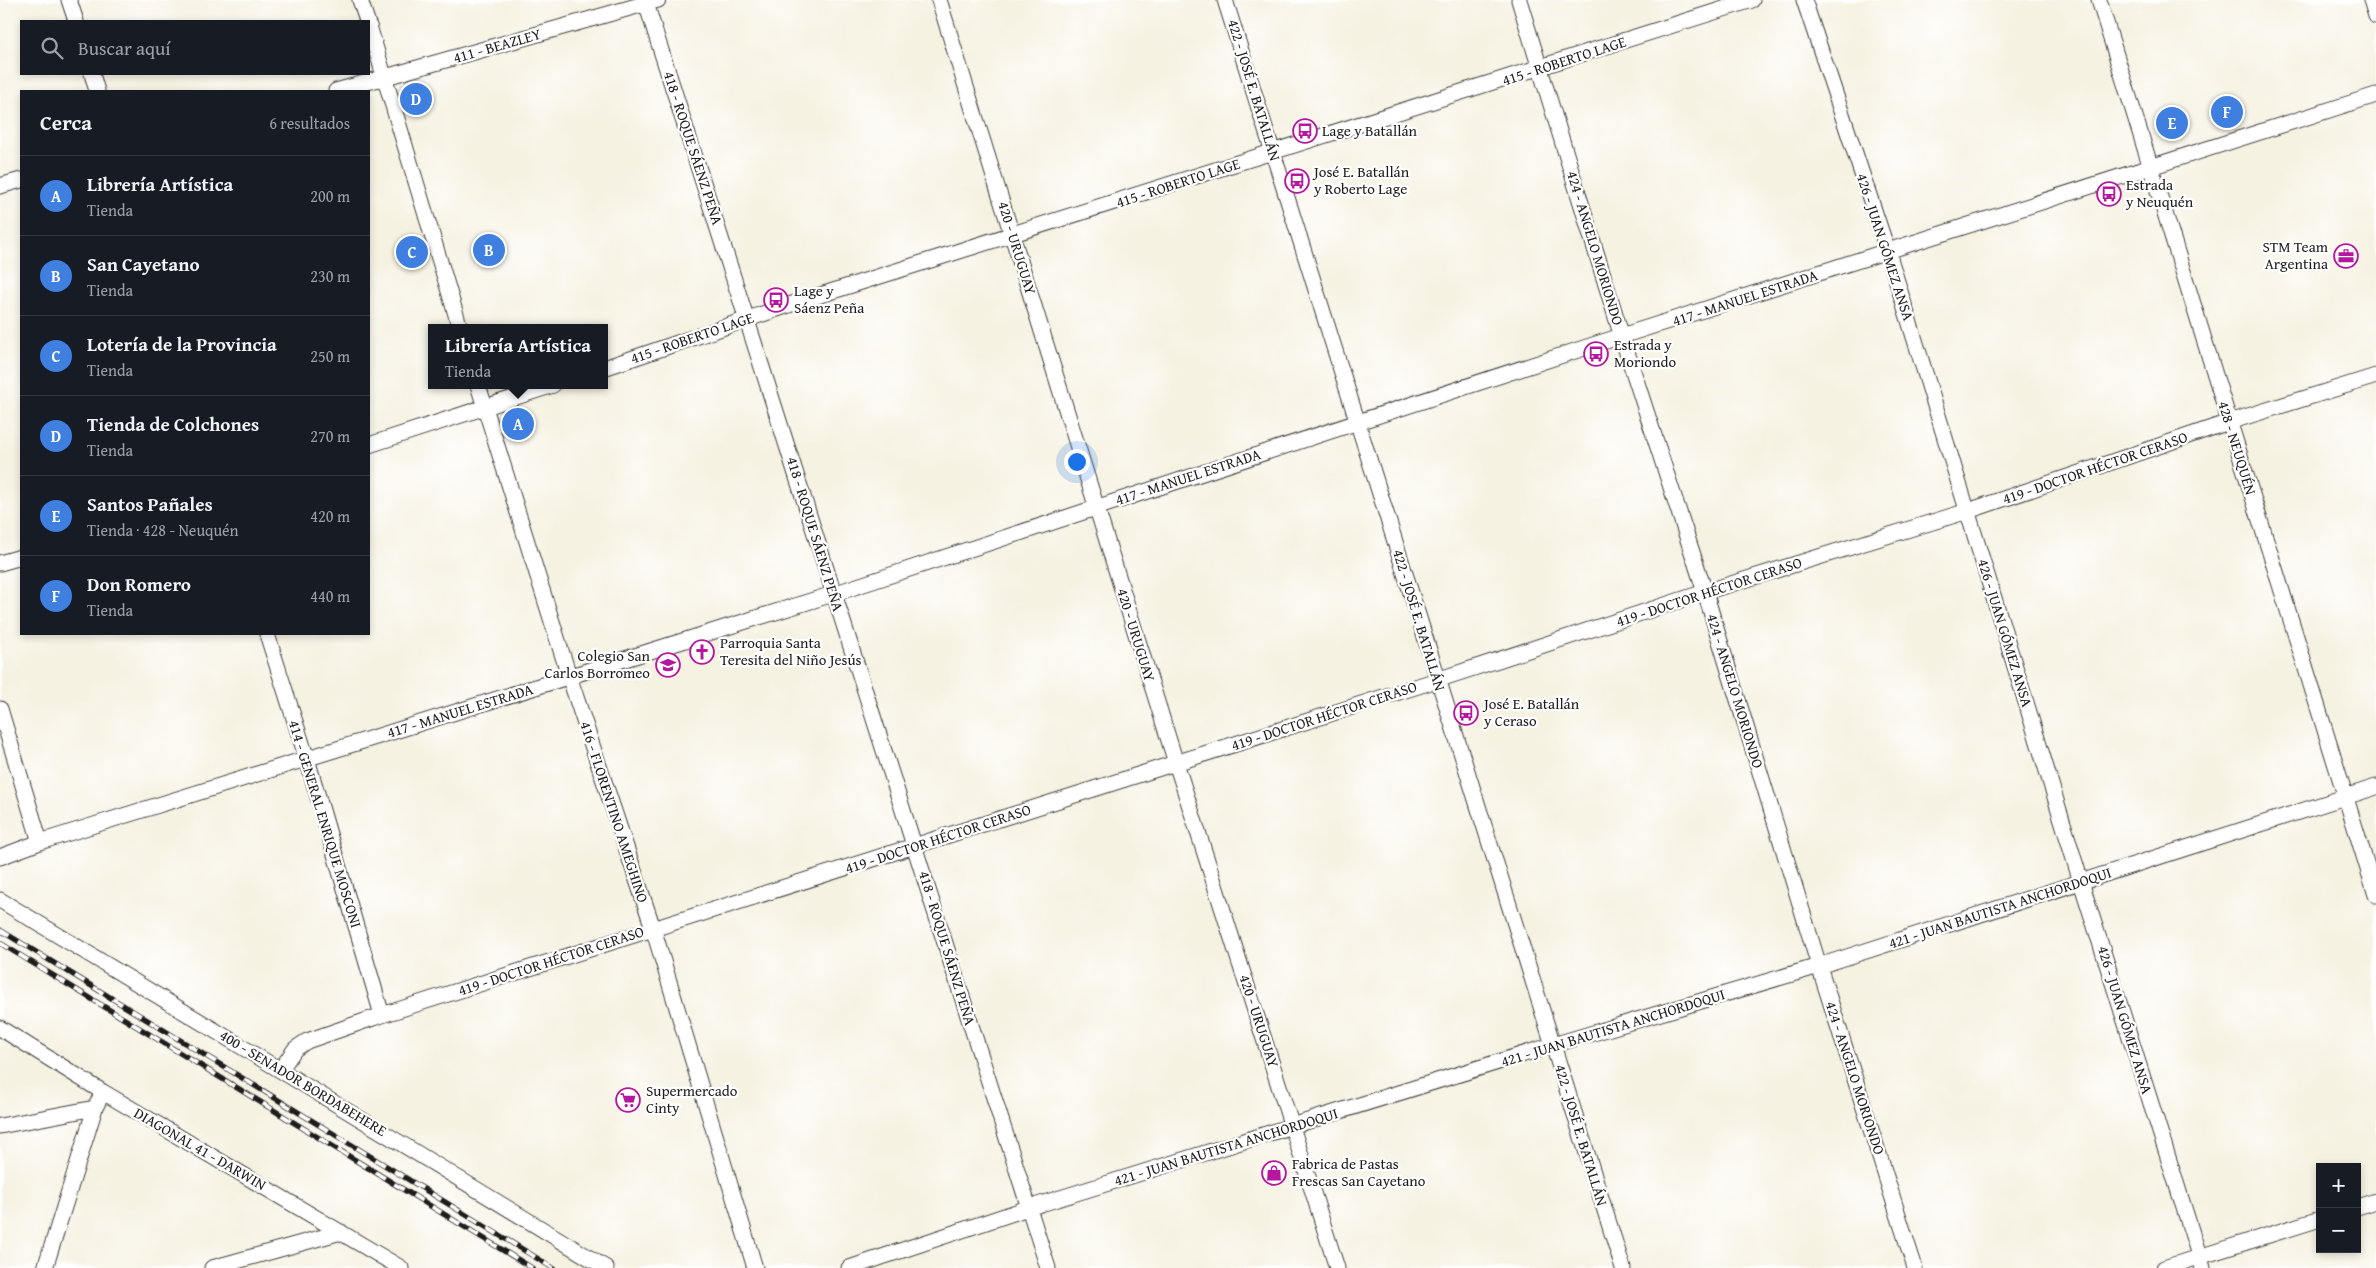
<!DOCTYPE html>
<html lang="es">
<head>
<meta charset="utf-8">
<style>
  :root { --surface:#171b24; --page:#242831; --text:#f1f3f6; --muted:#9ea1a6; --line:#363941; --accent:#7c3aed }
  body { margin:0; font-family:"Gentium Book Plus",serif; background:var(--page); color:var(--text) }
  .controls { position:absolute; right:15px; bottom:15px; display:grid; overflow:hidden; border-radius:0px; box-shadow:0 2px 8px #0003 }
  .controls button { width:45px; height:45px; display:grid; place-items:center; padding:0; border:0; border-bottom:1px solid var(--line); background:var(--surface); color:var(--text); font:25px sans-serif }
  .you { position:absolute; left:1076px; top:461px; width:18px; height:18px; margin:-12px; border:4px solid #fff; border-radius:50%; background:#1a73e8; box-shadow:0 0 0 8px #1a73e833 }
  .badge { display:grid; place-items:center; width:32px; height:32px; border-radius:50%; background:var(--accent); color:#fff; font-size:16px; font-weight:700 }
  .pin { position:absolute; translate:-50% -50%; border:2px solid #fff; box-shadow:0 1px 5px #0006 }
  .popup { position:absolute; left:428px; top:324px; width:180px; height:65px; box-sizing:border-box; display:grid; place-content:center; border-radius:0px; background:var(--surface); filter:drop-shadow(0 1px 4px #0005); font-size:16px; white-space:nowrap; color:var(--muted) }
  .popup b { font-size:19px; color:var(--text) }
  .popup::after { content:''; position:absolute; left:50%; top:100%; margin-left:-10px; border:10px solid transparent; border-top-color:var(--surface) }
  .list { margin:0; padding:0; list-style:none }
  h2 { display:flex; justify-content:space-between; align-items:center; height:65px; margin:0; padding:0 20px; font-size:21px }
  h2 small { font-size:16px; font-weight:400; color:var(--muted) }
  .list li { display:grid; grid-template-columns:32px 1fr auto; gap:15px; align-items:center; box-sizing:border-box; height:80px; padding:0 20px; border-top:1px solid var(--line) }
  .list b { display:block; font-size:19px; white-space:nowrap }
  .list p { margin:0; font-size:16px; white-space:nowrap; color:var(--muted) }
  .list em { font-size:16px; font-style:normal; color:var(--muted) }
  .icon { flex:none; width:28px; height:28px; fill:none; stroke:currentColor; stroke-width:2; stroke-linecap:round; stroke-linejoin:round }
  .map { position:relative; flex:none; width:2376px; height:1268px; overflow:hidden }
  .search { position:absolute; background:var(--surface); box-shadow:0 2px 8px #0003; left:20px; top:20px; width:350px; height:55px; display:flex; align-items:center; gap:12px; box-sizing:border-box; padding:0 18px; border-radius:0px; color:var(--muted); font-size:19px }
  .panel { position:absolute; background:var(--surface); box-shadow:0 2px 8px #0003; left:20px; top:90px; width:350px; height:545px; border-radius:0px }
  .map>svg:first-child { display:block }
</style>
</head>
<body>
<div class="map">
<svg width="2376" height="1268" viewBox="0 0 2376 1268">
  <rect width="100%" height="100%" fill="#fff"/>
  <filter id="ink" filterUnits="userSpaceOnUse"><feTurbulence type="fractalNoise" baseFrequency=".02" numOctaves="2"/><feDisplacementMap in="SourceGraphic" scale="10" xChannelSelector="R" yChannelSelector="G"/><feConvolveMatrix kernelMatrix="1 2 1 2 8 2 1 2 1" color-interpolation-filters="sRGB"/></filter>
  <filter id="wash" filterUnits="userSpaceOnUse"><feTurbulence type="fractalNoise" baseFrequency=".0096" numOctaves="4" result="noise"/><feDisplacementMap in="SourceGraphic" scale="20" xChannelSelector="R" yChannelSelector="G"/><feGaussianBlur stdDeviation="1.12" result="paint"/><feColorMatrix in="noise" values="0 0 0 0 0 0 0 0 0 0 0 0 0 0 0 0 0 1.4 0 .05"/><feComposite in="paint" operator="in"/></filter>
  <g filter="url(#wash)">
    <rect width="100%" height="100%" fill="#f6f2e2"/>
  </g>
  <g filter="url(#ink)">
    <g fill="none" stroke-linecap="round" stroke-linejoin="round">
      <g stroke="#3d3c3a" stroke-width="17">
        <path id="minor" d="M69,0l7,21
          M360,0l7,21
          M645,0c138,421 267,846 403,1268
          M939,0l237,763 161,505
          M1225,0l398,1268
          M1519,0l103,337 83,255 114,374 96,302
          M1804,0l84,252 193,630 122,386
          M2099,0l277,895
          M2371,0l5,16
          M369,26l91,302
          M92,74l5,17
          M336,91l322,-91
          M0,186l21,-6
          M604,368l188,-64 960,-304
          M478,385l91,291 84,252 102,340
          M369,445l184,-60
          M0,563l21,-6
          M267,634l40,125 75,256
          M0,709l40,133
          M0,857l40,-15 793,-248 754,-247 789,-252
          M0,900l606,368
          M0,1028l103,64 298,176
          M281,1069l14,-20 12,-8 75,-26 1055,-335 268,-88 263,-81 261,-89 147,-46
          M0,1126l95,-18
          M2357,1207l19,-6
          M45,1268l50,-160 8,-16
          M212,1268l129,-36
          M849,1268l179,-60 525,-163 266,-79 557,-179
          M2164,1268l156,-49"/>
      </g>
      <use href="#minor" stroke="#fff" stroke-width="15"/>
      <g stroke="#1c1c1c" stroke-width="5.5">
        <path id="rail" d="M0,930l553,338
          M0,943l532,325"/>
      </g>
      <use href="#rail" stroke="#fff" stroke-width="4" stroke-dasharray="11" stroke-linecap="butt"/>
    </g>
  </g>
  <defs>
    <g id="bus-ring" transform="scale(1.25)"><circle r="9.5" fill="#fff" stroke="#b5179e" stroke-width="1.5"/><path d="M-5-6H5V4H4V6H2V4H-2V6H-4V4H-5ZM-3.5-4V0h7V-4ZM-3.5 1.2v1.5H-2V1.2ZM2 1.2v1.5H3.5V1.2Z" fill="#b5179e"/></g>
    <g id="office-ring" transform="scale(1.25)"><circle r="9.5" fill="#fff" stroke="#b5179e" stroke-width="1.5"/><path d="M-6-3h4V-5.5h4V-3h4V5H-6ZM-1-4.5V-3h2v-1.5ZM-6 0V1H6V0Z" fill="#b5179e"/></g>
    <g id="church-ring" transform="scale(1.25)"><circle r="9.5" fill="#fff" stroke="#b5179e" stroke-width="1.5"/><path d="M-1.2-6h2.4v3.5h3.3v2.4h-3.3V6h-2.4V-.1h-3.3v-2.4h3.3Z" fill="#b5179e"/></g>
    <g id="school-ring" transform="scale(1.25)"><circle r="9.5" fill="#fff" stroke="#b5179e" stroke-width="1.5"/><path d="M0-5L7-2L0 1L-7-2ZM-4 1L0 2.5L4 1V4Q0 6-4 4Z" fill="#b5179e"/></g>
    <g id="supermarket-ring" transform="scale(1.25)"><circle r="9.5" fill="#fff" stroke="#b5179e" stroke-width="1.5"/><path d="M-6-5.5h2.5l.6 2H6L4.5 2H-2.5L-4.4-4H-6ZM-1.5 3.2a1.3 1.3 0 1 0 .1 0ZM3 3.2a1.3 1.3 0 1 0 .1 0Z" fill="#b5179e"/></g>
    <g id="shop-ring" transform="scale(1.25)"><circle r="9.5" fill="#fff" stroke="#b5179e" stroke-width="1.5"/><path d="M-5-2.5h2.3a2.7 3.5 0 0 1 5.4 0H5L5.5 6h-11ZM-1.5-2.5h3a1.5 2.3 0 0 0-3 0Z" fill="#b5179e"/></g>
  </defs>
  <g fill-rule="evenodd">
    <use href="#bus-ring" x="1305" y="131"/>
    <use href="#bus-ring" x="1297" y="181"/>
    <use href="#bus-ring" x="2109" y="194"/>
    <use href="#office-ring" x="2346" y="256"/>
    <use href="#bus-ring" x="776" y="300"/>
    <use href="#bus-ring" x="1596" y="354"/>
    <use href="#church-ring" x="702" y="652"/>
    <use href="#school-ring" x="668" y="665"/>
    <use href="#bus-ring" x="1466" y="713"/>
    <use href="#supermarket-ring" x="628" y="1100"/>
    <use href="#shop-ring" x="1274" y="1173"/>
  </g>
  <g text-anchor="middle" stroke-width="4.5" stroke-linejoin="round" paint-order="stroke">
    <g font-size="15" fill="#1c1c1c" stroke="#fff">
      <text transform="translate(497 46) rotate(-16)" y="5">411 - BEAZLEY</text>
      <text transform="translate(1564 61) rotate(-18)" y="5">415 - ROBERTO LAGE</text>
      <text transform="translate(1254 90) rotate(73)" y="5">422 - JOSÉ E. BATALLÁN</text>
      <text transform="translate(693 148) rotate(72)" y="5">418 - ROQUE SÁENZ PEÑA</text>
      <text transform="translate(1178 183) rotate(-18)" y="5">415 - ROBERTO LAGE</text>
      <text transform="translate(1885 247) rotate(72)" y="5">426 - JUAN GÓMEZ ANSA</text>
      <text transform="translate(1017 248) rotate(73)" y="5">420 - URUGUAY</text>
      <text transform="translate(1595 248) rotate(73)" y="5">424 - ANGELO MORIONDO</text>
      <text transform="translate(1745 298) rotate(-18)" y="5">417 - MANUEL ESTRADA</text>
      <text transform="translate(692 338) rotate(-19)" y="5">415 - ROBERTO LAGE</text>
      <text transform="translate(2237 448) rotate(73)" y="5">428 - NEUQUÉN</text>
      <text transform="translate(2095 468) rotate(-19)" y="5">419 - DOCTOR HÉCTOR CERASO</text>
      <text transform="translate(1188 477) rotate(-18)" y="5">417 - MANUEL ESTRADA</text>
      <text transform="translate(815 534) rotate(73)" y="5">418 - ROQUE SÁENZ PEÑA</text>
      <text transform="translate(1709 592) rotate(-18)" y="5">419 - DOCTOR HÉCTOR CERASO</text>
      <text transform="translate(1419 620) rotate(73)" y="5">422 - JOSÉ E. BATALLÁN</text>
      <text transform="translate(2005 633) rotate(73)" y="5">426 - JUAN GÓMEZ ANSA</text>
      <text transform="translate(1136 635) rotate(73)" y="5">420 - URUGUAY</text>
      <text transform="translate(1735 691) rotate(73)" y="5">424 - ANGELO MORIONDO</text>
      <text transform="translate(460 711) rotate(-17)" y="5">417 - MANUEL ESTRADA</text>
      <text transform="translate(1324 716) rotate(-18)" y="5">419 - DOCTOR HÉCTOR CERASO</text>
      <text transform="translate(614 812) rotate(72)" y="5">416 - FLORENTINO AMEGHINO</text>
      <text transform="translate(325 824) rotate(73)" y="5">414 - GENERAL ENRIQUE MOSCONI</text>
      <text transform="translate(938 839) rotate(-18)" y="5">419 - DOCTOR HÉCTOR CERASO</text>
      <text transform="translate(2000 908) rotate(-18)" y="5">421 - JUAN BAUTISTA ANCHORDOQUI</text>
      <text transform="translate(947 948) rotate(73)" y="5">418 - ROQUE SÁENZ PEÑA</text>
      <text transform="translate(551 961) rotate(-18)" y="5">419 - DOCTOR HÉCTOR CERASO</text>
      <text transform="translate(2125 1020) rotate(73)" y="5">426 - JUAN GÓMEZ ANSA</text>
      <text transform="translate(1259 1021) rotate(72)" y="5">420 - URUGUAY</text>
      <text transform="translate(1613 1028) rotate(-17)" y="5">421 - JUAN BAUTISTA ANCHORDOQUI</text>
      <text transform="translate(1855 1078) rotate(72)" y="5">424 - ANGELO MORIONDO</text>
      <text transform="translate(303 1083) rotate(31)" y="5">400 - SENADOR BORDABEHERE</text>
      <text transform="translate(1581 1135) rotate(73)" y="5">422 - JOSÉ E. BATALLÁN</text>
      <text transform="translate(1226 1147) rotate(-17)" y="5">421 - JUAN BAUTISTA ANCHORDOQUI</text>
      <text transform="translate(200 1149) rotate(30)" y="5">DIAGONAL 41 - DARWIN</text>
    </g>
    <g font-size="15" fill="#1c1c1c" stroke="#fff" text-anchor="start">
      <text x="1322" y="136">Lage y Batallán</text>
      <text x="1314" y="177">José E. Batallán<tspan x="1314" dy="17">y Roberto Lage</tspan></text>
      <text x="2126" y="190">Estrada<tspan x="2126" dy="17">y Neuquén</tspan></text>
      <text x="2328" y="252" text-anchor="end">STM Team<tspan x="2328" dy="17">Argentina</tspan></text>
      <text x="794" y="296">Lage y<tspan x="794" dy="17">Sáenz Peña</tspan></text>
      <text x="1614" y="350">Estrada y<tspan x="1614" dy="17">Moriondo</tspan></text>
      <text x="720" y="648">Parroquia Santa<tspan x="720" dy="17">Teresita del Niño Jesús</tspan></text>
      <text x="650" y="661" text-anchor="end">Colegio San<tspan x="650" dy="17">Carlos Borromeo</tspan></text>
      <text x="1484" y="709">José E. Batallán<tspan x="1484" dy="17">y Ceraso</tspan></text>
      <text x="646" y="1096">Supermercado<tspan x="646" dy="17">Cinty</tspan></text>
      <text x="1292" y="1169">Fabrica de Pastas<tspan x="1292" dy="17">Frescas San Cayetano</tspan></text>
    </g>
  </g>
</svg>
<div class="controls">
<button>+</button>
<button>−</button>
</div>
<div class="you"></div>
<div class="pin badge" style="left:518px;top:424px;background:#3f7fe0">A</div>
<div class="popup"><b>Librería Artística</b>Tienda</div>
<div class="pin badge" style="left:489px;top:250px;background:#3f7fe0">B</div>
<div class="pin badge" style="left:412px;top:252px;background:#3f7fe0">C</div>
<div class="pin badge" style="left:416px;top:99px;background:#3f7fe0">D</div>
<div class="pin badge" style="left:2172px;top:123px;background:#3f7fe0">E</div>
<div class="pin badge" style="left:2227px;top:112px;background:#3f7fe0">F</div>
<div class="search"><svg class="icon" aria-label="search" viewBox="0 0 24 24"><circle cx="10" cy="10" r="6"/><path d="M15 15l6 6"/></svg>Buscar aquí</div>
<section class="panel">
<h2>Cerca<small>6 resultados</small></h2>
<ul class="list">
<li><span class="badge" style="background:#3f7fe0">A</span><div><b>Librería Artística</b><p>Tienda</p></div><em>200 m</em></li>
<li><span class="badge" style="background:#3f7fe0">B</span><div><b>San Cayetano</b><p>Tienda</p></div><em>230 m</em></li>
<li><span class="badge" style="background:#3f7fe0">C</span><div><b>Lotería de la Provincia</b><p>Tienda</p></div><em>250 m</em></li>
<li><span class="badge" style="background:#3f7fe0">D</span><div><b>Tienda de Colchones</b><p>Tienda</p></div><em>270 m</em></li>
<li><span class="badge" style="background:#3f7fe0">E</span><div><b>Santos Pañales</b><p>Tienda · 428 - Neuquén</p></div><em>420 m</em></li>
<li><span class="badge" style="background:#3f7fe0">F</span><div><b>Don Romero</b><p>Tienda</p></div><em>440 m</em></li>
</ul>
</section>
</div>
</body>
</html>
